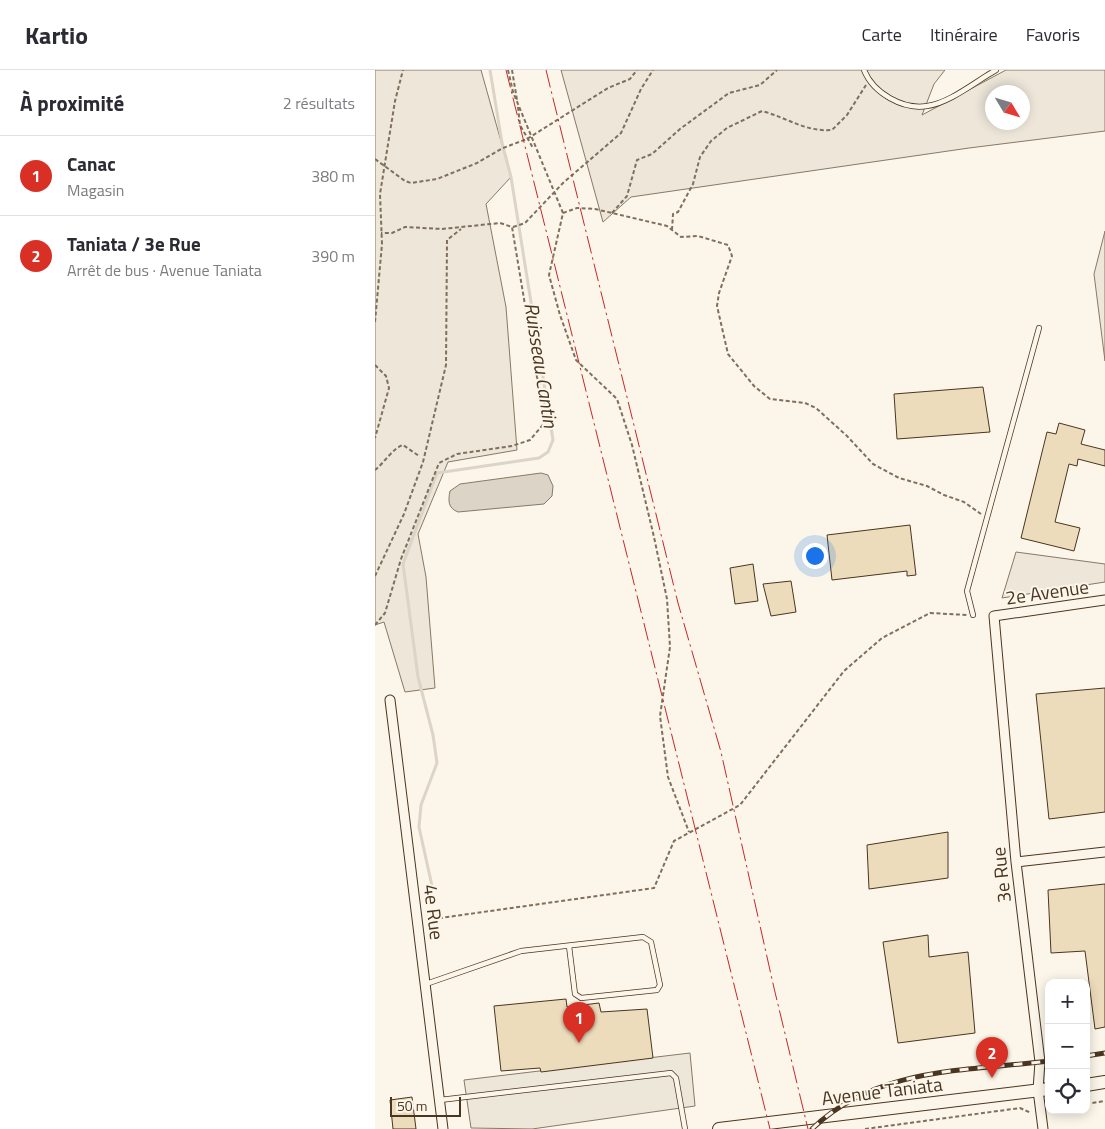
<!DOCTYPE html>
<html lang="fr">
<head>
<meta charset="utf-8">
<style>
  :root { --surface:#fff; --page:#f7f7f7; --text:#2b2b33; --muted:#7c7c81; --line:#e1e1e2; --accent:#d93025 }
  body { margin:0; font-family:"Titillium Web",sans-serif; background:var(--page); color:var(--text) }
  .controls { position:absolute; right:15px; bottom:15px; display:grid; overflow:hidden; border-radius:10px; box-shadow:0 2px 12px #0003 }
  .controls button { width:45px; height:45px; display:grid; place-items:center; padding:0; border:0; border-bottom:1px solid var(--line); background:var(--surface); color:var(--text); font:25px sans-serif }
  .compass { position:absolute; left:610px; top:15px; width:45px; height:45px; border-radius:50%; background:var(--surface); box-shadow:0 2px 12px #0003; rotate:128deg }
  .scale { position:absolute; left:15px; bottom:12px; width:71px; box-sizing:border-box; padding-left:5px; border:2px solid #4a3520; border-top:0; font-size:14px; line-height:18px; white-space:nowrap; color:#4a3520; -webkit-text-stroke:4px #fbf6e9; paint-order:stroke }
  .you { position:absolute; left:439px; top:485px; width:18px; height:18px; margin:-12px; border:4px solid #fff; border-radius:50%; background:#1a73e8; box-shadow:0 0 0 8px #1a73e833 }
  .badge { display:grid; place-items:center; width:32px; height:32px; border-radius:50%; background:var(--accent); color:#fff; font-size:16px; font-weight:700 }
  .pin { position:absolute; translate:-50% -41px; filter:drop-shadow(0 1px 2px #0008) }
  .pin::after { content:''; position:absolute; top:26px; width:18px; height:15px; background:inherit; clip-path:polygon(0 0,100% 0,50% 100%) }
  .list { margin:0; padding:0; list-style:none }
  h2 { display:flex; justify-content:space-between; align-items:center; height:65px; margin:0; padding:0 20px; font-size:21px }
  h2 small { font-size:16px; font-weight:400; color:var(--muted) }
  .list li { display:grid; grid-template-columns:32px 1fr auto; gap:15px; align-items:center; box-sizing:border-box; height:80px; padding:0 20px; border-top:1px solid var(--line) }
  .list b { display:block; font-size:19px; white-space:nowrap }
  .list p { margin:0; font-size:16px; white-space:nowrap; color:var(--muted) }
  .list em { font-size:16px; font-style:normal; color:var(--muted) }
  .icon { flex:none; width:28px; height:28px; fill:none; stroke:currentColor; stroke-width:2; stroke-linecap:round; stroke-linejoin:round }
  .map { position:relative; flex:none; width:730px; height:1059px; overflow:hidden }
  header { display:flex; align-items:center; gap:30px; box-sizing:border-box; height:70px; padding:0 25px; background:var(--surface); border-bottom:1px solid var(--line) }
  header strong { font-size:24px }
  nav { display:flex; gap:28px; margin-inline-start:auto; font-size:18px }
  main { display:flex }
  aside { flex:1; background:var(--surface) }
  .map>svg:first-child { display:block }
</style>
</head>
<body>
<header>
<strong>Kartio</strong>
<nav><a>Carte</a><a>Itinéraire</a><a>Favoris</a></nav>
</header>
<main>
<aside>
<h2>À proximité<small>2 résultats</small></h2>
<ul class="list">
<li><span class="badge">1</span><div><b>Canac</b><p>Magasin</p></div><em>380 m</em></li>
<li><span class="badge">2</span><div><b>Taniata / 3e Rue</b><p>Arrêt de bus · Avenue Taniata</p></div><em>390 m</em></li>
</ul>
</aside>
<div class="map">
<svg width="730" height="1059" viewBox="0 0 730 1059">
  <rect width="100%" height="100%" fill="#fbf6e9"/>
  <path fill="#ede6d9" stroke="#887966" fill-rule="evenodd" d="M0,0h106l30,107 -25,27 20,103 11,143 -69,12 -30,72 8,43 9,111 -30,4 -21,-70 -9,3z
    M186,0h384l-11,14 -12,31 84,-45h99v61l-136,17 -338,49 -28,25zM618,22h30v30h-30z
    M730,161v130l-11,-87z
    M641,482l89,12v18l-103,16z"/>
  <path fill="#ede7d9" stroke="#887966" d="M315,983l5,53 -163,23 -61,-1 -7,-48z"/>
  <path fill="#dcd4c6" stroke="#887966" d="M166,403l7,2 5,11 -1,10 -8,8 -86,8c-10,-4 -10,-11 -8,-21l10,-7z"/>
  <g fill="none" stroke-linecap="round" stroke-linejoin="round">
    <path stroke="#dcd4c6" stroke-width="3" d="M57,816l-13,-59 2,-22 16,-42 -4,-28 -15,-58 -15,-113 34,-91 102,-15 9,-6 5,-12 -42,-263 -9,-34 -12,-73"/>
  </g>
  <path fill="#ecdcbc" stroke="#4a3520" d="M608,317l7,45 -93,7 -3,-45z
    M684,353l26,7 -4,14 24,6v16l-27,-7 -1,7 -8,-2 -14,58 25,6 -6,23 -53,-13 26,-106 9,2z
    M535,455l6,50 -9,1v-5l-75,9 -5,-45z
    M378,494l5,37 -23,3 -5,-36z
    M416,511l5,31 -25,4 -8,-32z
    M730,618v124l-56,7 -13,-125z
    M573,762v46l-79,11 -2,-44z
    M730,814v143l-10,2 -10,-78 -34,2 -3,-63z
    M553,865l1,22 39,-5 7,81 -77,10 -15,-101z
    M191,929l1,8 32,-4 2,9 46,-3 6,49 -112,14 -1,-4 -39,3 -7,-65z
    M37,1027l4,32h-23l-3,-29z"/>
  <g fill="none" stroke-linecap="round" stroke-linejoin="round">
    <g stroke="#4a3520" stroke-width="6">
      <path id="service" d="M489,0c9,23 39,40 63,36 23,-3 49,-25 69,-36
        M598,545l-6,-24 72,-263
        M51,914l95,-33 122,-14 8,5 9,43 -3,5 -76,8 -6,-4 -6,-48
        M65,1030l231,-27 5,5 9,51"/>
    </g>
    <g stroke="#4a3520" stroke-width="11">
      <path id="minor" d="M15,630l53,429
        M641,792l89,-10
        M668,1059l-5,-39 2,-28 -24,-200 -22,-246 111,-16"/>
    </g>
    <g stroke="#4a3520" stroke-width="14">
      <path id="secondary" d="M711,1015l19,-3
        M344,1059l330,-40"/>
    </g>
    <path stroke="#7f6f5c" stroke-width="2" stroke-dasharray="4 2.5" stroke-linecap="butt" d="M133,0l5,22 50,121 -14,62 11,40 16,45 41,39 15,46 22,92 13,62 3,48 -10,69 8,61 21,55
      M137,0l5,30
      M143,37l2,18 13,23
      M0,89l30,22 6,2 26,-4 40,-16 26,-15 24,-9 81,-51 22,-9 7,-9
      M188,143l14,-5 18,1 72,17 14,11 17,-1 30,9 4,11 -13,37 -2,13 11,48 26,32 16,13 35,4 11,5 31,28 26,28 26,14 28,8 17,9 20,7 17,12
      M237,143l15,-17 10,-36 15,-6 28,-25 49,-36 31,-8 17,-15
      M138,157l12,-4 38,-40 58,-50 20,-44 12,-19
      M297,160l1,-16 5,-2 15,-28 7,-27 11,-16 16,-13 35,-17c26,7 43,21 70,19l15,-15 19,-30
      M0,252l7,-78 -2,-50 15,-93 8,-31
      M0,295l11,11 3,12 -14,50
      M0,400c9,-7 18,-22 28,-25l16,11
      M0,506l29,-62 19,-52 23,-97 1,-125 14,-11
      M0,555l10,-12 16,-54 38,-96 18,-9 55,-8 18,-6 16,-19v-12l-9,-32 -25,-150 -12,-4 -58,6 -37,-2 -13,6h-11
      M51,850l228,-32 20,-47 66,-36 104,-134 38,-33 48,-25 37,2
      M711,1034l19,-3
      M490,1059l155,-21 11,5"/>
    <use href="#service" stroke="#fbf6e9" stroke-width="4.5"/>
    <use href="#minor" stroke="#fbf6e9" stroke-width="9"/>
    <use href="#secondary" stroke="#fbf6e9" stroke-width="12"/>
    <g stroke="#4a3520" stroke-width="5">
      <path id="rail" d="M711,986l19,-3
        M437,1059c64,-62 154,-58 237,-68"/>
    </g>
    <use href="#rail" stroke="#fbf6e9" stroke-width="3" stroke-dasharray="9" stroke-linecap="butt"/>
    <path stroke="#c62828" stroke-width="1" stroke-dasharray="18 4 2.5 4" stroke-linecap="butt" d="M131,0l264,1059
      M171,0l132,533 43,149 53,236 34,141"/>
  </g>
  <g text-anchor="middle" stroke-width="4" stroke-linejoin="round" paint-order="stroke">
    <g font-size="19" fill="#4a3520" stroke="#fbf6e9">
      <text transform="translate(672 522) rotate(-8)" y="7">2e Avenue</text>
      <text transform="translate(626 805) rotate(-96)" y="7">3e Rue</text>
      <text transform="translate(59 842) rotate(83)" y="7">4e Rue</text>
      <text transform="translate(507 1021) rotate(-7)" y="7">Avenue Taniata</text>
    </g>
    <g font-size="20" font-style="italic" fill="#4a3520" stroke="#fbf6e9">
      <text transform="translate(166 295) rotate(81)" y="7">Ruisseau Cantin</text>
    </g>
  </g>
</svg>
<div class="controls">
<button>+</button>
<button>−</button>
<button><svg class="icon" aria-label="locate" viewBox="0 0 24 24"><circle cx="12" cy="12" r="6"/><path d="M12 2v4M12 18v4M2 12h4M18 12h4"/></svg></button>
</div>
<svg class="compass" viewBox="-18 -18 36 36"><path d="M0-13l5 13h-10z" fill="#e53935"/><path d="M0 13l5-13h-10z" fill="#7c7c81"/></svg>
<div class="scale">50 m</div>
<div class="you"></div>
<div class="pin badge" style="left:204px;top:973px">1</div>
<div class="pin badge" style="left:617px;top:1008px">2</div>
</div>
</main>
</body>
</html>
